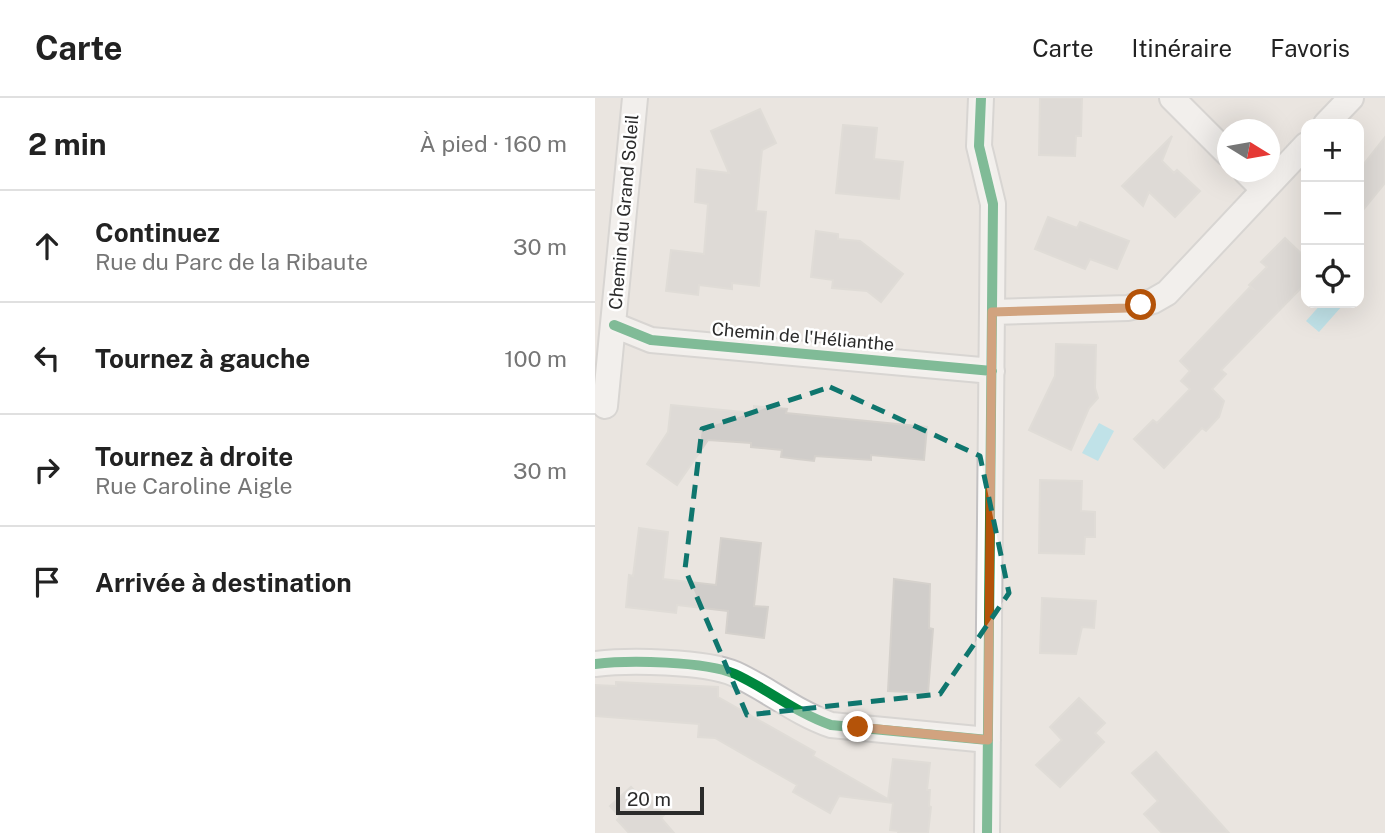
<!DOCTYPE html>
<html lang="fr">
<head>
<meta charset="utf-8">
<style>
  :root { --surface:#fff; --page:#f6f6f6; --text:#222; --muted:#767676; --line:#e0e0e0 }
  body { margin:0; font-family:"Public Sans",sans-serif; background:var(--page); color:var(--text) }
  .controls { position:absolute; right:21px; top:21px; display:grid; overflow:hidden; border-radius:14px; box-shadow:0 7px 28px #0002 }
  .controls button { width:63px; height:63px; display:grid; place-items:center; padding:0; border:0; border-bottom:2px solid var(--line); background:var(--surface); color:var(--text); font:35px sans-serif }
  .compass { position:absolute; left:622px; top:21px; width:63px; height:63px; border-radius:50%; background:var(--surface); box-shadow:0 7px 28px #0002; rotate:101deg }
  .scale { position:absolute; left:21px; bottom:18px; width:88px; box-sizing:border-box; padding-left:7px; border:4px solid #2b2b2b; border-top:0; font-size:19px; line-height:24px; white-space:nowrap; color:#2b2b2b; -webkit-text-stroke:5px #fff; paint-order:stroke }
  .stop { position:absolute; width:21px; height:21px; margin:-16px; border:5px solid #b45309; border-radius:50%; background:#fff }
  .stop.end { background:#b45309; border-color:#fff; box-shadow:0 2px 7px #0008 }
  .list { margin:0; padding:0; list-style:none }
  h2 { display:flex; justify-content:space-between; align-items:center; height:91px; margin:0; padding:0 28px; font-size:30px }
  h2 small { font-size:23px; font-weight:400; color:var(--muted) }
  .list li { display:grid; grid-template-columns:46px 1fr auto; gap:21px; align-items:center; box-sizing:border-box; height:112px; padding:0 28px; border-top:2px solid var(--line) }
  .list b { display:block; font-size:26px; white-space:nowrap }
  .list p { margin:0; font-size:23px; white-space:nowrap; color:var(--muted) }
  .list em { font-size:23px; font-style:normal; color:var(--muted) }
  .icon { flex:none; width:38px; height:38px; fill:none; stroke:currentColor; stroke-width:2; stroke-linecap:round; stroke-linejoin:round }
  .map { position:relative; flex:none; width:790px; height:735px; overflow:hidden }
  header { display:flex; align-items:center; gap:42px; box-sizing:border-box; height:98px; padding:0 35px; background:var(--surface); border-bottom:2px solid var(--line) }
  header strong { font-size:33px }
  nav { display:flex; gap:38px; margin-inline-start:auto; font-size:24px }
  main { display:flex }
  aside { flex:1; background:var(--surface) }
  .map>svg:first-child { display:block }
</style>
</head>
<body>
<header>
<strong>Carte</strong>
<nav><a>Carte</a><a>Itinéraire</a><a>Favoris</a></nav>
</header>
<main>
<aside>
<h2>2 min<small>À pied · 160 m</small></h2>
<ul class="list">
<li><svg class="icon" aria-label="ahead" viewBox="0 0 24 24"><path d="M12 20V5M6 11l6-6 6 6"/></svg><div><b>Continuez</b><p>Rue du Parc de la Ribaute</p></div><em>30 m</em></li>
<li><svg class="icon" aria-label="left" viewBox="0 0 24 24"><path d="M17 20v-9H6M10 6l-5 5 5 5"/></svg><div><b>Tournez à gauche</b></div><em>100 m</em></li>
<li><svg class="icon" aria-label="right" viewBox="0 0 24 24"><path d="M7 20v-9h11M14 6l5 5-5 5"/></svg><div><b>Tournez à droite</b><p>Rue Caroline Aigle</p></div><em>30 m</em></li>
<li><svg class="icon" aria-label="arrive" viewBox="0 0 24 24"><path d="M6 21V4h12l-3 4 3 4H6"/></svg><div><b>Arrivée à destination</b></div></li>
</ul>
</aside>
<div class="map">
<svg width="790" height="735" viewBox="0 0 790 735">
  <rect width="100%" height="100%" fill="#eae5e0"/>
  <path fill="#8eddf2" d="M727,205h16l4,3 -23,26 -13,-11z
    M504,325l15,8 -16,30 -16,-8z"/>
  <path fill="#d0cdca" stroke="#d5d1cc" stroke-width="2" d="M445,0h42l-1,38h-5l-1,20 -36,-1z
    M165,11l16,34 -14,7 -6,61 10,1 -7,74 -27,-3v6l-33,-4 -1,10 -32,-4 5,-41 33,4 4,-50 -13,-2 2,-33 32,4 -18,-42z
    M248,27l34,3 -3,31 29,3 -4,37 -63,-6z
    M577,38l-10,25 12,12 3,-3 23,21 -25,26 -26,-25 -6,14 -21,-20z
    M790,39v46l-26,32v-45z
    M453,119l29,11 3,-6 49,19 -12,28 -27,-10 -5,10 -50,-20z
    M221,133l22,3v5l22,2 43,33 -22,28 -14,-11 -35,-3 1,-8 -22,-3z
    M690,140l21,20v25l-85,87 5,4 -14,15 12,12 -5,16 -13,14 -4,-3 -38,40 -30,-29 19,-19 4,3 33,-34 -9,-8 9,-10 -10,-10 69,-73 4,1 -4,-4 18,-18 -6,-5z
    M461,246l40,1 -1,43 3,10 -9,10 -18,42 -42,-20 26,-54z
    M76,307l83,8v-7l33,3 -1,4 141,14 -3,33 -53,-5v5l-56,-4 -1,5 -17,-2 -16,-2 1,-7 -31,-3v-4l-43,-3 -31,45 -30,-21 21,-32z
    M445,382l42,1 -1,30 14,1v25h-10l-1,17 -45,-1z
    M44,430l29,4 -5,47 53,6 5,-47 40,5 -7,63 14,1 -4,31 -38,-5 2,-22 -51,-6 -1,8 -50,-6 3,-32 4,1z
    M299,481l36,5 -1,44 4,1 -5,64 -40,-2z
    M447,500l54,3 -2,27 -12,-1 -6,27 -36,-1z
    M21,584l102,5v10l97,55 -2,4 75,43 5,-40 37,4 -3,27h3l-1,16 2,1 -3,26h-30l1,-2 -9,-1 3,-27 -54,-7 -9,17 -37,-21 4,-7 -82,-47 -17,-1 1,-13 -104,-8v-31l21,1z
    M484,600l26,25 -10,10 9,9 -44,45 -24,-22 26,-25 -12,-13z
    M561,654l73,81h-67l-18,-19 14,-13 -26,-28z
    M36,689l11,11 4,-4 18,21 -3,3 13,15h-45l-12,-13 3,-3 -10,-11z"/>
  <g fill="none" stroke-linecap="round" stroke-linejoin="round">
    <g stroke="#c3c1c2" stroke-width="28">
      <path id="street" d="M386,0l-2,48 14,58 -6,629
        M577,0l55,55
        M731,26l25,-26
        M651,74l17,17
        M397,214l136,-4 25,-7 14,-8 139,-148
        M19,227l37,15 341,31
        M10,308l30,-308
        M0,566c33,-4 110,-3 140,10 33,15 61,39 96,51l157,15"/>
    </g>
    <use href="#street" stroke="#fcfbfa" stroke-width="24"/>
    <g stroke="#fff" stroke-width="15">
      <path id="cycleway" d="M386,0l-2,48 14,58 -6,629
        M19,227l37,15 341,31
        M0,566c33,-4 110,-3 140,10 33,15 61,39 96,51l157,15"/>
    </g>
    <use href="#cycleway" stroke="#00873e" stroke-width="10"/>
  </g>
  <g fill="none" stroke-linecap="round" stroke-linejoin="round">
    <path stroke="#b45309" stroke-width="9" d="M263,629l130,13 4,-428 136,-4 13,-3"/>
  </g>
  <path d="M0 0H790V735H0ZM235,289l150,69 29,137 -69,101 -193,21 -62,-146 17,-140z" fill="#eae5e0" fill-opacity=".55" fill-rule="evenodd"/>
  <path fill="none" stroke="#0f766e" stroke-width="5" stroke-dasharray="14 9" stroke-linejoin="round" d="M235,289l150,69 29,137 -69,101 -193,21 -62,-146 17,-140z"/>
  <g text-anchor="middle" stroke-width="5" stroke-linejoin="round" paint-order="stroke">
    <g font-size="18" fill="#2b2b2b" stroke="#fff">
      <text transform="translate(29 114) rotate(-85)" y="6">Chemin du Grand Soleil</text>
      <text transform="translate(208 239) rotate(5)" y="6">Chemin de l'Hélianthe</text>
    </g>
  </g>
</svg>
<div class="controls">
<button>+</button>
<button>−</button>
<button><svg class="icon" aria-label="locate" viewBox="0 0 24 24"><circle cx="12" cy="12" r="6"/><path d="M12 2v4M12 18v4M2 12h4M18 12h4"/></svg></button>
</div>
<svg class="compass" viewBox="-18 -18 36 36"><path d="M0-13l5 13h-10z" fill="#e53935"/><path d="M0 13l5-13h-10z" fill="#767676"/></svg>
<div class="scale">20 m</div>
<div class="stop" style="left:546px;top:207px"></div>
<div class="stop end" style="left:263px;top:629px"></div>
</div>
</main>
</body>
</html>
